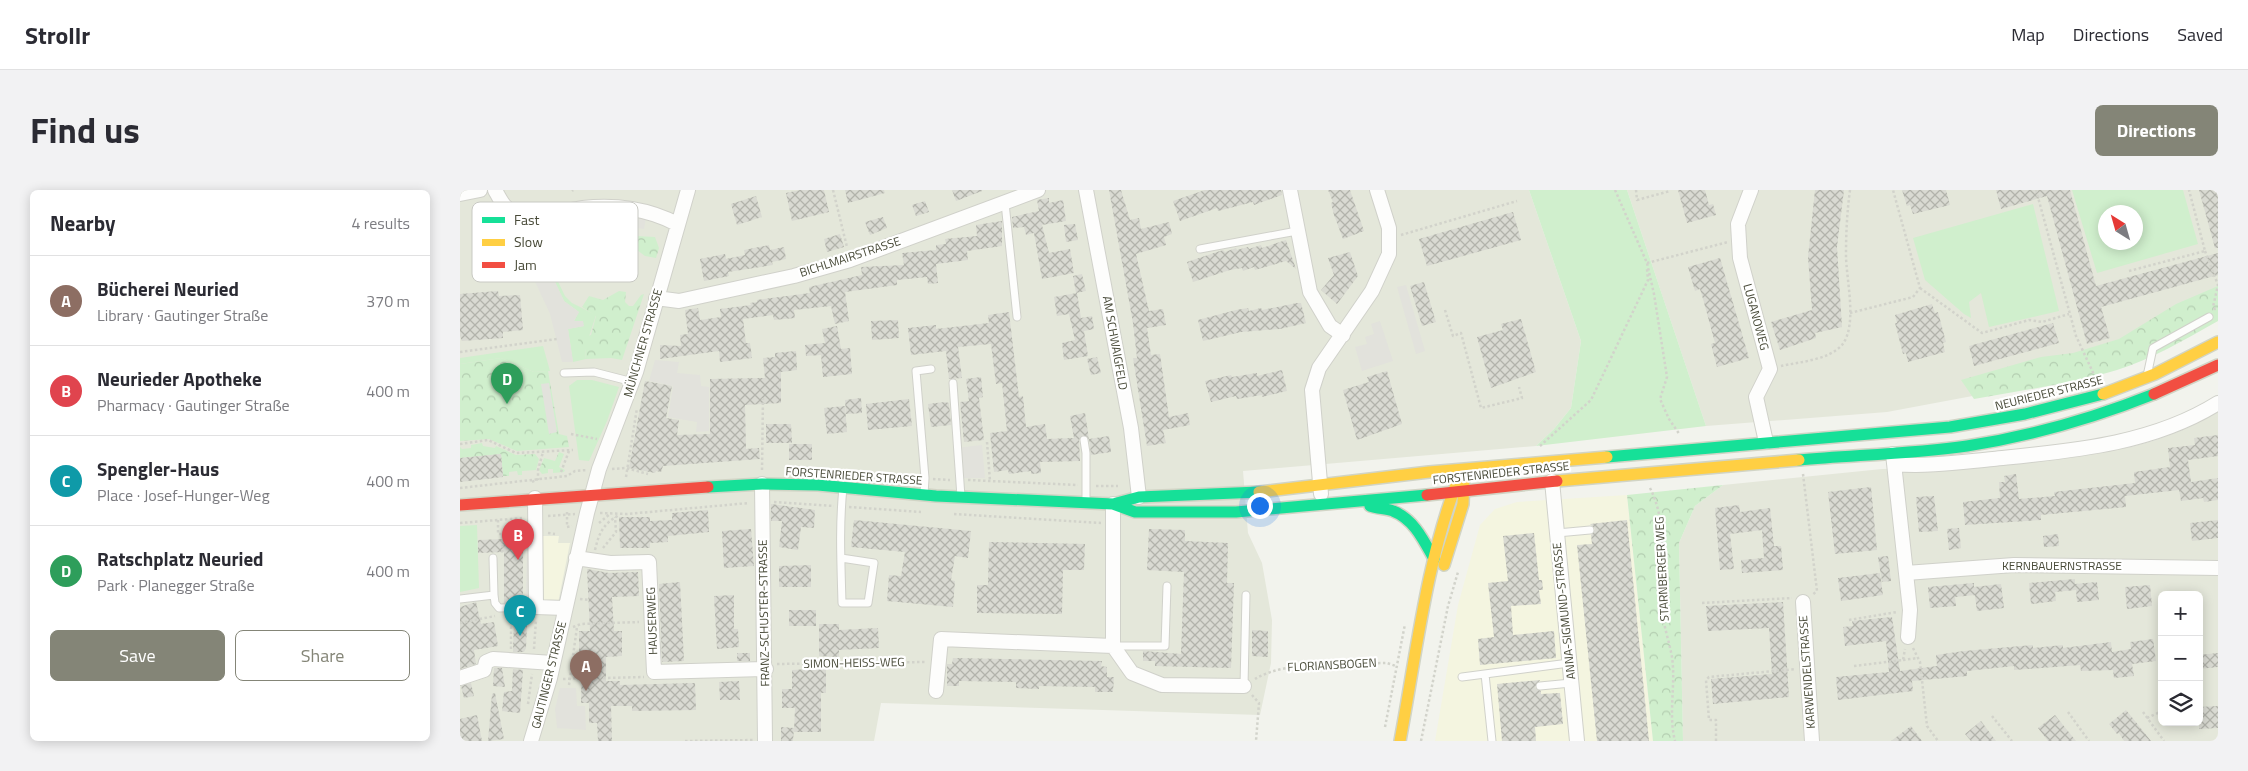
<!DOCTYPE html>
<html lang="en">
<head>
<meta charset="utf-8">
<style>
  :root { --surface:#fff; --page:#f2f2f3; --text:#2b2b33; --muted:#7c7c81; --line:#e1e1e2; --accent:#848577 }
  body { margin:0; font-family:"Titillium Web",sans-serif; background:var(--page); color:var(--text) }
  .controls { position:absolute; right:15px; bottom:15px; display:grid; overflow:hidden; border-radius:8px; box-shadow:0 2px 12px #0003 }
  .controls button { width:45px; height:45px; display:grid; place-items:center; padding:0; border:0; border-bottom:1px solid var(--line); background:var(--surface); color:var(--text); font:25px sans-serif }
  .compass { position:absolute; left:1638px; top:15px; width:45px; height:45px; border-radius:50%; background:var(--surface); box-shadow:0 2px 12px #0003; rotate:323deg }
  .you { position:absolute; left:799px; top:315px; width:18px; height:18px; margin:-12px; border:4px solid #fff; border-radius:50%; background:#1a73e8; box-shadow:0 0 0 8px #1a73e833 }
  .badge { display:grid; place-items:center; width:32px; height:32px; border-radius:50%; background:var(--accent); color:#fff; font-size:16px; font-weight:700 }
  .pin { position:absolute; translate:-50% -41px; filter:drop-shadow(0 1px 2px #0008) }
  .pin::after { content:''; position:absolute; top:26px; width:18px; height:15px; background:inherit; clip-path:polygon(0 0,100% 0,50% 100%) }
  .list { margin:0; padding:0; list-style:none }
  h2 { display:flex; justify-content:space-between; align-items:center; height:65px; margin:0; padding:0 20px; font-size:21px }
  h2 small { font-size:16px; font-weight:400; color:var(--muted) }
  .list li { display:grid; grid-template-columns:32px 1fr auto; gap:15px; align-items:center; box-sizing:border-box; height:90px; padding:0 20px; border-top:1px solid var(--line) }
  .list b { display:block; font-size:19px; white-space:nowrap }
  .list p { margin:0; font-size:16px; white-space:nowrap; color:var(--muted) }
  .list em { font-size:16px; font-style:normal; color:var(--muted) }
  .actions { display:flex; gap:10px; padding:15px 20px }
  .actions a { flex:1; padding:11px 0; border:1px solid var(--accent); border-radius:8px; text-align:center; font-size:18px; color:var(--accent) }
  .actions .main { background:var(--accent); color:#fff }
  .icon { flex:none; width:28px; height:28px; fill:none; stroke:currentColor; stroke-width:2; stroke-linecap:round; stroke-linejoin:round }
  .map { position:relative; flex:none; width:1758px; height:551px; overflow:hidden; border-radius:8px }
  header { display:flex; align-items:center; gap:30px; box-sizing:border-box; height:70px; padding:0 25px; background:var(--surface); border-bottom:1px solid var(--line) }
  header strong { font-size:24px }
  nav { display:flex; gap:28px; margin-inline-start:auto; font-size:18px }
  .intro { display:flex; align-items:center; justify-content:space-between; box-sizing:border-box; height:120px; padding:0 30px }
  h1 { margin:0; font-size:35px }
  .button { padding:12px 22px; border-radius:8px; background:var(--accent); color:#fff; font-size:18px; font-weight:700 }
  main { display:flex; gap:30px; padding:0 30px }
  aside { flex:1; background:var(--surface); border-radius:8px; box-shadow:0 2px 12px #0003 }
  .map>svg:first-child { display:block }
</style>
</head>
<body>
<header>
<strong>Strollr</strong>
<nav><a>Map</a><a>Directions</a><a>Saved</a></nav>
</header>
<div class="intro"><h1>Find us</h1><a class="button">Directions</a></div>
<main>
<aside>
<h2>Nearby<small>4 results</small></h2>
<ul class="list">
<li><span class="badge" style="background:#8d6e63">A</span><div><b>Bücherei Neuried</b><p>Library · Gautinger Straße</p></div><em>370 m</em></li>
<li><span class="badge" style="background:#e0444e">B</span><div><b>Neurieder Apotheke</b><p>Pharmacy · Gautinger Straße</p></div><em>400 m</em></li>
<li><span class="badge" style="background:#0f9aa8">C</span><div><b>Spengler-Haus</b><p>Place · Josef-Hunger-Weg</p></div><em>400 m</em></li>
<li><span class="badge" style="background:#2e9e5b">D</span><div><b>Ratschplatz Neuried</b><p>Park · Planegger Straße</p></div><em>400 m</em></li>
</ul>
<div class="actions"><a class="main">Save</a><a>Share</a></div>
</aside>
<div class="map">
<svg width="1758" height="551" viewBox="0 0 1758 551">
  <defs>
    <pattern id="forest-crowns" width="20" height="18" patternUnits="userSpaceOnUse" patternTransform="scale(1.25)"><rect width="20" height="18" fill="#d0efcd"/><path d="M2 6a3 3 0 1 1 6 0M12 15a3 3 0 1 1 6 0" fill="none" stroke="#b4ceb1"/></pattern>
    <pattern id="building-cross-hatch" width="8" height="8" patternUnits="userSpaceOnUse" patternTransform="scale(1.25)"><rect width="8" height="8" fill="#d9dad2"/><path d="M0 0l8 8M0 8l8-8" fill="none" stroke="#b2b3ab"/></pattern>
  </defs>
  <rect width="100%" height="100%" fill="#f2f3ed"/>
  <path fill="#e4e7da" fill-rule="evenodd" d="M0,0h1069l52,151 -10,67 -17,21 -18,17 -293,25 5,62 14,30 10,57 -1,43 -11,52 -379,-12 -7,38h-414z
    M1167,0h591v122l-160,68 -171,32 -181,14zM1646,22h30v30h-30z
    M1758,222v329h-535l-4,-198 16,-37 28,-21 159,-16 82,-2 104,-10 63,-10 25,-7 29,-11zM1702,405h37v127h-37z"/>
  <path fill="#f4f5e0" d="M1167,305l26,246h-218l23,-136 22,-80 15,-16 22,-7z
    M83,346h16l-1,7h12l-12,60h-13l-4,-4z"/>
  <path fill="#d0efcd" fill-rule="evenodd" d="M1069,0h98l79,236 -170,20 18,-17 17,-21 10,-67z
    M1612,0h111l15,54 -101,29zM1646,22h30v30h-30z
    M1573,14l26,107 -70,16 -8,-34 -12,9 2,16 -7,-4 -39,-34 -12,-42z
    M92,44l-5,5 -4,12 8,9 -1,5 15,31 7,7 24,12 -11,34 1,10 -13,3 -5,-33 16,-3 -10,-5 5,-9 -15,-11 -16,-34 -13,-7 -5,-13 6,-10z
    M83,156l7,25 -16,1 -33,-14 -41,6v-6z
    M117,190h15l27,7 -12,34 -18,40 -10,-1 -10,-74z
    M17,335l2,63 -19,4v-66z"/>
  <path fill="url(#forest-crowns)" d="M102,42l93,5 4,11 -3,10 -11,-2 -8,-6 -6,2 -3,6 6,16 -15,7 -14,-6c-3,-6 -4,-14 -8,-19 -10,-11 -34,2 -46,4l-8,-9c4,-12 6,-17 19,-19z
    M1758,96v35c-32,18 -66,38 -101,49 -46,14 -95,20 -143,29l-13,-19 80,-23 32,-4 46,-14 57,-35z
    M159,101l7,1 -1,10 4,4h4l8,-11 3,-1 -22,66 -11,-2 -25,1 -1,-10 -6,-3 -1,-7 13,-4 5,-19 -14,-9 7,-11 14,4z
    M41,168l33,14 14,-1 11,63 8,2 2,11 -52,4 -28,-12 -29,2v-77z
    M22,253l1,3 12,2 1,-2 20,9 19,-1 4,5 -3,11 -14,1v4h-4l-1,-4 -8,1v4h-6l-2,-22 -41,4v-11l2,2 9,-1v-3z
    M99,262l5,2 -5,13 6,3 -1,2 -11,1v-4h-5v4l-6,1 -3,-4 5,-12 11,3z
    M1263,295l-28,21 -16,37 4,198h-30l-26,-246z"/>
  <path fill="#e2e2dc" d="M125,23h36l25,4 -2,12 -26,-4 -33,-1 -43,3v-8z
    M75,70l13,7 16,34 15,11 -5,9h9l1,5 -16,3 5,33h-11l-12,-48 -23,-50z
    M946,95l19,66 -9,3 -19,-67z
    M920,131l13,40 -31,10 -7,-24 12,-3 -2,-7 9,-3 -3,-10z
    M195,170l24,2 -2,11 23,2 1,11 8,1v44l-13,1 1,-10 -29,-5 5,-31 -24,-5z
    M89,193l8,49 -8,2 -8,-50z
    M522,255l3,33h-27l-2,-30z
    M72,336l-1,75 -5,2 1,-69z
    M100,498h16l1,18h8l1,24 -29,-2 -2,-19z"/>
  <path fill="url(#building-cross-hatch)" d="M340,0h24l5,22 -37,9 -6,-28z
    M385,0h39l1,3 -37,10z
    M492,0h30v1l-26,10z
    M649,0h12l9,30 9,-2 2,11 28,-7 3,12 -8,3 2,8 -30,9 13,57 14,-2 3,16 -19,3 4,27 9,-1 9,63 19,-4 2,12 -27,5 3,13 -19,3 -14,-88h4l-4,-35z
    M745,0h76l1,5 -28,10 -1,-3 -35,9 -1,-3 -37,13 -7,-20z
    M868,0h22l14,41 -21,8 -9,-24 -3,-12 2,-1z
    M1218,0h27l4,15 4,-1 3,11 -29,8z
    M1355,0h29l-7,57 5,80 -27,6 1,5 -36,12 -9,-28 41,-12 -4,-53z
    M1442,0h44l4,15 -37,9 -3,-9 -3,1z
    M1536,0h74l26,96 122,-33v22l-117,32 9,31 -23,6 -40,-148 -46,13z
    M1739,0h19v58h-3z
    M296,6l6,21 -25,8 -6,-21z
    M589,8v5l14,-3 3,21 -24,4 7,28 21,-4 4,24 -32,6 -8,-46 -8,2 -2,-8 -11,1 -1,-11 27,-6 -2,-11z
    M465,11l4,11 -13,4 -4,-11z
    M1053,22l8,28 -94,26 -8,-27z
    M423,27l4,11 -17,7 -5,-13z
    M542,31v25l-35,5 1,9 -32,4 2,19 -10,1 -1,-7 -30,3v5l-52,7 4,29 -14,3 -4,-18 -37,4 1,8 -21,2 -1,-5 -30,4 3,24h4l2,15 -32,4 -1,-11 -59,8v-14l21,1 -1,-11 8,-1 -3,-24 13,-2 2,12 21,-3 -1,-8 31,-4 -1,-2 7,-1v-2l53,-7 -1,-6 53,-12 -1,-8 43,-2 -2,-12 34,-3v-5l10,-1 -1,-5 32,-3 -1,-11z
    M615,34l3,16 -12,2 -2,-17z
    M380,44l4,13 -17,5 -3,-13z
    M826,50l10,29 -10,-8 -31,9 -1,-3 -11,4 -1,-3 -12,2 -37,12 -6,-20 36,-12 2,2 11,-4 1,2 11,-3 1,2 12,-4 1,3z
    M309,55l1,5 14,-3 2,12 -14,3 1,3 -45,7 1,4 -25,5 -4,-22 25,-5 1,5 19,-4 -1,-5z
    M890,62l8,24 -21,28 -16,-14 13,-15 -6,-17z
    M1260,68l29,100 -32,9 -6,-23 4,-1 -12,-44 -3,-10 -5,2 -7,-24z
    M622,84l4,17 -10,2 -3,-17z
    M964,92l12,40 -14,4 -12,-40z
    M38,101l1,5 21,-1 3,35 -20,2v6l-41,3 -2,-5v-42z
    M617,103l4,25 11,-2 2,13 -10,2 4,25 -24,4 -2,-17 13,-3 -6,-26 -12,2 -3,-19z
    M837,113h4l5,20 -26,6 -39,3 -38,9 -5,-21 38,-10 12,-2 1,3 12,-3 1,2z
    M1472,114l3,9 3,-1 8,30 -3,1 2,9 -37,10 -2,-9 -3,1 -8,-31h2l-2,-8z
    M549,122l10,85 4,-1 3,31 19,-3 2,15 27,-1 -4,-22 15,-3 4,26 20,-3 2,16 -20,3 -2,-16 -6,-4 -4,5 1,21 -40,1 1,11 -10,1v-3l-22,3 -1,-4 -14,2 -4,-39 17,-2 -5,-48 -6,1 -5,-40 -33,3 4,31 -13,1 -3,-28 -35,4 -3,-27 28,-3v4l53,-6 -1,-8z
    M1061,129l15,53 -45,16 -14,-51 26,-7 -2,-6z
    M438,130l1,18 -27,2 -1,-19z
    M1593,133l6,20 -85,23 -5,-20z
    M377,136l4,23 9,-1 2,26 -29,3 -2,-22 -15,1 -1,-11 20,-2 -3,-14z
    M336,161l1,19 -16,2v31l-36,2 1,44 13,-1 1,11 -97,7 -2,6 -5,-1 -1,2 -26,-5 16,-87 27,5 -6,32 13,2 -2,15 33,-1v-55l55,-1 -2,-20 12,-1v-4z
    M637,167l4,16 -10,2 -4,-16z
    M822,180l5,21 -25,6v-2l-25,4 -1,-3 -25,6 -6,-21 26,-6 1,2 25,-4v3z
    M927,181l15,53 -45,16 -14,-50 26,-8 -2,-5z
    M521,187l2,20 -4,1 5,42 -20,2 -4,-40 9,-1 -3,-22z
    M401,208l1,15 -16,1 -1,-14z
    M449,209l3,27 -44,4 -2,-26z
    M485,212l4,1 2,22 -20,2 -3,-23z
    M385,216l2,26 -20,2 -3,-26z
    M306,234h25l1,19h-26z
    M1758,245v21l-30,4 3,22 27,-4v22l-14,2 -1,-4 -22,3 -2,-11 -54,6 1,11 -85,8v5l-76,5 -2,-23 37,-4 -1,-16h6l-1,-6 12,-2 3,25 36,-3 -1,-4 81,-9 -1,-11 36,-5 -2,-19 27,-3 -1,-7z
    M329,254h23v16h-23z
    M41,264l2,23 -43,5v-24z
    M1411,297l6,63 -42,4 -7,-62z
    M1474,306l4,35 -19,1 -3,-35z
    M311,314l44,6 -1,18 -13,-1 -3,23 -19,-3 3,-26h-11z
    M1279,315l1,7 30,-4 4,38h7l2,24 -41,3 -1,-13 23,-2 -2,-28 -32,4 4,35 -14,1 -5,-62z
    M248,320l1,22 -41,4v6l-18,1v5h-30l-1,-31h31v4l22,-1v-7z
    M394,330l117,11 -3,27 -13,-2 -4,24 4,1 -2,26 -66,-6 2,-26 12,1 4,-24 -54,-5z
    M1167,330l22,221h-52l-20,-196 15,-1 -1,-9 4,-6 -5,-5z
    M1758,330v18l-26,3 -2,-18z
    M1499,338l2,20 -12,2 -2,-21z
    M291,339l3,37 -30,2 -2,-37z
    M689,339l36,1v11l43,2 -1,40h7l-3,85 -76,-2v-5h-12v-10l38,3 3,-82 -37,-2z
    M1074,343l5,47h3l1,10h-4l2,14 -30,2 2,29 41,-4 2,27 -76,7 -2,-26 16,-2 -6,-54 20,-2 -5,-45z
    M1598,344l1,12 -15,1 -1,-11z
    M44,345h19v67l-19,1v-51l-26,1v-13l26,-1z
    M529,352l96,2 -1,26h-21l-1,44 -85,-1v-28h11z
    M1428,366l3,25 -9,1 -4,-25z
    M351,375v22h-32v-21z
    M127,379l22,4 29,-1 1,24 -27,1 2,34h8v25l-16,1v24h14v4l75,-2 1,27 -64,1v-5h-21l1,35h-14l-1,-18h-8v-20h-8l1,-48h-3v-24h11z
    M1420,383l3,22 -42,6 -3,-23z
    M1615,389v5l22,-2 2,18 -22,2 -1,-12 -21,2 1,9 -25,3 -2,-21z
    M220,392l4,79 -22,1 -3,-78z
    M1514,393v4l27,-3 3,24 -27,3 -3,-22 1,6 -20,2 1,9 -26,2 -2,-21z
    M1690,395l2,21 -25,3 -2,-22z
    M274,405v34h4l1,18 -22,2 -3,-53z
    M16,412l5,22 13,-2 4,24 -24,4 2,14 -16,5v-62z
    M1323,412l6,95 -76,7 -2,-25 61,-5 -3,-46 -61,3 -2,-25z
    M329,420h27v16h-27z
    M1432,427l8,54 37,-5 -1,-11 28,-4 69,-6v3l30,-3v3l48,-6 1,10 19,-3 -1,-7 23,-3 3,22 -24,3 2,12 -20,2 -1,-8 -32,1 -1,-6 -66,5v-4l-47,5v5l-55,5 1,10 -75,9 -2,-23 53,-5 -3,-31 -41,5 -2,-19 10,-1 -1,-5z
    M65,428l-1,6h3l-1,24 -2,4h-11l1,-33z
    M359,434h20v6l39,-2 1,20 -40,2v7l-20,-1z
    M792,440l16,1v26l-16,-1z
    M277,463h13v8h-13z
    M1758,463v14l-19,2v-14z
    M493,468l149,3 -1,5 6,1v10h7l-1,15h-18v-5l-56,-1v3l-23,-1v-6l-57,-1v5h-12v-22h5z
    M34,478h8l3,19 -12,-1z
    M53,479l10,1 -3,43 -18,-2 2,-19 8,-1z
    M350,479h16v24h-5v39h-27l1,-24h-13v-19h10v-19z
    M1080,490l-5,7 6,4v3l19,-1 3,31 -28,3 1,14h-34l-5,-57z
    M279,491l1,19h-20l-1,-18z
    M11,493l3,13 -10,2 -3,-12z
    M35,503l9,46 -16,2 4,-47z
    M1758,516v22l-19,1v-22z
    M1666,520l9,11 16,20h-27l-5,-8 -2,1 -8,-10z
    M17,525l5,26h-22v-22z
    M1595,525l8,10 13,16h-28l-10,-13z
    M1521,531l15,20h-25l-6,-7z
    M1451,536l11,15h-31z
    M321,537l13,1 -1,13h-12z"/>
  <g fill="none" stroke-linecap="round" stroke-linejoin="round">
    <g stroke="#d0d1ca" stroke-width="9">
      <path id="lane" d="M545,13l12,114
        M740,59l97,-18
        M104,183l30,-1 39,10
        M1687,186l6,-28 56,-31
        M493,193l8,114
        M624,250l2,13v50
        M464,305l1,-17 -9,-107 15,-2
        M1097,343l33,-3
        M381,368l33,5 -6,40h-26c-1,-38 -3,-77 1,-115
        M34,405l1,8 4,5 37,-1
        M0,409l34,-4 -1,-37
        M653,456h52l2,-60
        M1025,484l7,67
        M1002,487l107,-14
        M784,496l2,-91
        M1080,496l31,-3"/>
    </g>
    <g stroke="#d0d1ca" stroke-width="16">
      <path id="street" d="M35,0c5,9 9,19 20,23 20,8 48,-2 68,-5 32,-4 66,1 94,16
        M626,0l45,238 8,69
        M830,0l20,102 20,34 13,9
        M1291,0l-13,34 2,34 30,111 -14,28 10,45
        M0,4l20,-4
        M196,108l23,3 115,-25 56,-16 188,-70
        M1433,264l17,156 -2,27
        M1434,274c32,3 67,-2 99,-5 77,-8 158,-14 225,-56
        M1092,291l25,260
        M302,294l3,257
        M861,304l-9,-104 7,-22 53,-77 17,-37v-26l-12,-38
        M75,308l1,109 29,1
        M653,314v142l19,27 30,12 82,1
        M116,368l34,5 39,-1 5,110 112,-3
        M1446,383l108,-8 204,3
        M1343,412l9,139
        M0,488l24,-8 2,-8 7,-3 60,4
        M476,501l5,-52 172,7
        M71,551l19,-63 37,-165 12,-44 37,-97 52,-182"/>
    </g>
    <g stroke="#d1d4c5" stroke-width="14">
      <path id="fast" d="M1147,267l343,-30 75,-13 78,-20
        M1339,270c56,-5 113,-6 168,-14 64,-10 127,-28 187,-52
        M248,297l54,-3 56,1 118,11 177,8 26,-7 120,-5
        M653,314l22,8h101l191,-17
        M910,316c8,3 16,2 23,5 21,8 31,30 41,48"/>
    </g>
    <g stroke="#d1d4c5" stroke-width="14">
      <path id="slow" d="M1643,204l52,-20 63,-32
        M1097,291l242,-21
        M799,302l170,-20 178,-15
        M984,375l19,-61 1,-25
        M940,551c16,-85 26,-178 57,-259"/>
    </g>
    <g stroke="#d1d4c5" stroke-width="14">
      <path id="jam" d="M1694,204l64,-29
        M967,305l130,-14
        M0,315l248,-18"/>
    </g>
    <path stroke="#d2d3cb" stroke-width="2.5" stroke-dasharray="2.5 2.5" stroke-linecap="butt" d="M373,0l14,57
      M1155,0l32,73 7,31 13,83 -7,22 9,20 11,16
      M1176,0l1,10 33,-9
      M1576,0l40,146 21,45
      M112,1l1,-1
      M941,45l116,-34
      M1745,61l13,34 -5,22 2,2 3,-1
      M1187,73l81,-21
      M1669,81l76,-20 -16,-61
      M1460,98l62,45 47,-13 13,2 27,-8
      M985,120l8,26 8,-3 20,75 41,-10 -3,-11
      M1390,123l63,-16 7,-9 -27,-98
      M0,162l97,-13
      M1321,176c18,-4 48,-6 61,-21 16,-20 4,-66 4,-90 0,-22 1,-43 4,-65
      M111,244l26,5
      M527,252l3,39
      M0,254l28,-4 28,13 57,-3
      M1080,256l51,-46 57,-120 -1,-11
      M152,279l14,-1 22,6
      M302,280l1,-72
      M101,282l8,-21
      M1343,284l14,117 -5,4
      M166,287l11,-69
      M473,289l17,1
      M508,290l110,5
      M72,292l6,-3v-9l5,-18
      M636,296h22
      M0,298l107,-12 8,-5 12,-1
      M1190,298c18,35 11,79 12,117 0,17 7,35 10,52 4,28 -4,57 3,84
      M314,312l60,4
      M389,317l72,5
      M107,322v15l5,-1
      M140,323l27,1 122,-11
      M494,324l147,9
      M88,326l27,-2
      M38,330v14h5l-1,20
      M0,333l62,-5
      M139,333l11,-9
      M88,343l7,1
      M43,344h21
      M143,358l13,-16 -1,-15
      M135,360c4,-17 8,-26 24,-35
      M120,409l9,1
      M1242,413l90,-5
      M1389,430l48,-8
      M0,433l35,-7
      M113,437l8,-3 58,-2
      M1453,458l7,14 7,64 11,15
      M51,459v-32
      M74,459l2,-29
      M1443,470l15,-2
      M317,474l149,-2
      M1394,476l49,-6 2,-11
      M143,488l41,-1
      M103,489l23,-1
      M795,489c31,-19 94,-15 132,-16l9,3
      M109,495l8,-58
      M792,505l7,8 -3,38
      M68,514l4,-30
      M1608,522l21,29
      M1683,522l21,29
      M1532,526l20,25
      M1687,528l15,-7
      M925,537l20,-103
      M225,551l69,-1
      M961,551l27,-135 10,-34
      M1256,551v-21h-7l-3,-40 3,-3 87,-8"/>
    <use href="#lane" stroke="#fdfdfc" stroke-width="7"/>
    <use href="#street" stroke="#fdfdfc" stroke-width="14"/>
    <use href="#fast" stroke="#16e098" stroke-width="11"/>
    <use href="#slow" stroke="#ffcf43" stroke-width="11"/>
    <use href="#jam" stroke="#f24e42" stroke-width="11"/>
  </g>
  <g text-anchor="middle" stroke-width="4.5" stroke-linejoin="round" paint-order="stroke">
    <g font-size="12" fill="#484a38" stroke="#fff">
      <text transform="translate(390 67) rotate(-18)" y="4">BICHLMAIRSTRASSE</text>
      <text transform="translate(1296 127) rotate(75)" y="4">LUGANOWEG</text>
      <text transform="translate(183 153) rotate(-74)" y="4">MÜNCHNER STRASSE</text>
      <text transform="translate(655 153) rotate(80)" y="4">AM SCHWAIGFELD</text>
      <text transform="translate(1589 203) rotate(-14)" y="4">NEURIEDER STRASSE</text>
      <text transform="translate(1041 283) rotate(-6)" y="4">FORSTENRIEDER STRASSE</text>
      <text transform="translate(394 286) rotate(4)" y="4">FORSTENRIEDER STRASSE</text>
      <text x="1602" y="380">KERNBAUERNSTRASSE</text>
      <text transform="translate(1202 379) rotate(-93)" y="4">STARNBERGER WEG</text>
      <text transform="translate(1104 421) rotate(-96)" y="4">ANNA-SIGMUND-STRASSE</text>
      <text transform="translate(304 423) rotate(-91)" y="4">FRANZ-SCHUSTER-STRASSE</text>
      <text transform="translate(192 431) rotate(-92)" y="4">HAUSERWEG</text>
      <text transform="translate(394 473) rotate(-1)" y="4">SIMON-HEISS-WEG</text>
      <text transform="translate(872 475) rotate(-3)" y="4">FLORIANSBOGEN</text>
      <text transform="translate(1347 482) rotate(-94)" y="4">KARWENDELSTRASSE</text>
      <text transform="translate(89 485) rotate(-76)" y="4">GAUTINGER STRASSE</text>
    </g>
  </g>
  <rect x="12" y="12" width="166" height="80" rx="8" fill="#fff" stroke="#c8c9c3" stroke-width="1"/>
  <rect x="22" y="27" width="23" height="6" fill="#16e098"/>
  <rect x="22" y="49" width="23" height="7" fill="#ffcf43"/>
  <rect x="22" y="72" width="23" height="6" fill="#f24e42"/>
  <g font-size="14" fill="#484a38">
    <text x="54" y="35">Fast</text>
    <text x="54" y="57">Slow</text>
    <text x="54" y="80">Jam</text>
  </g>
</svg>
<div class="controls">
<button>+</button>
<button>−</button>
<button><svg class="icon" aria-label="layers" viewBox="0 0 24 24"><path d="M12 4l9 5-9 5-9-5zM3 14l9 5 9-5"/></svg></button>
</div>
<svg class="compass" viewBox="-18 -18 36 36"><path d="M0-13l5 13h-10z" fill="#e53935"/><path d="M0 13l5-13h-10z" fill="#7c7c81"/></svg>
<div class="you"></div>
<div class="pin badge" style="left:126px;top:501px;background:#8d6e63">A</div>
<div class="pin badge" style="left:58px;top:370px;background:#e0444e">B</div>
<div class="pin badge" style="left:60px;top:446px;background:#0f9aa8">C</div>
<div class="pin badge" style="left:47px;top:214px;background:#2e9e5b">D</div>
</div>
</main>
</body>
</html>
